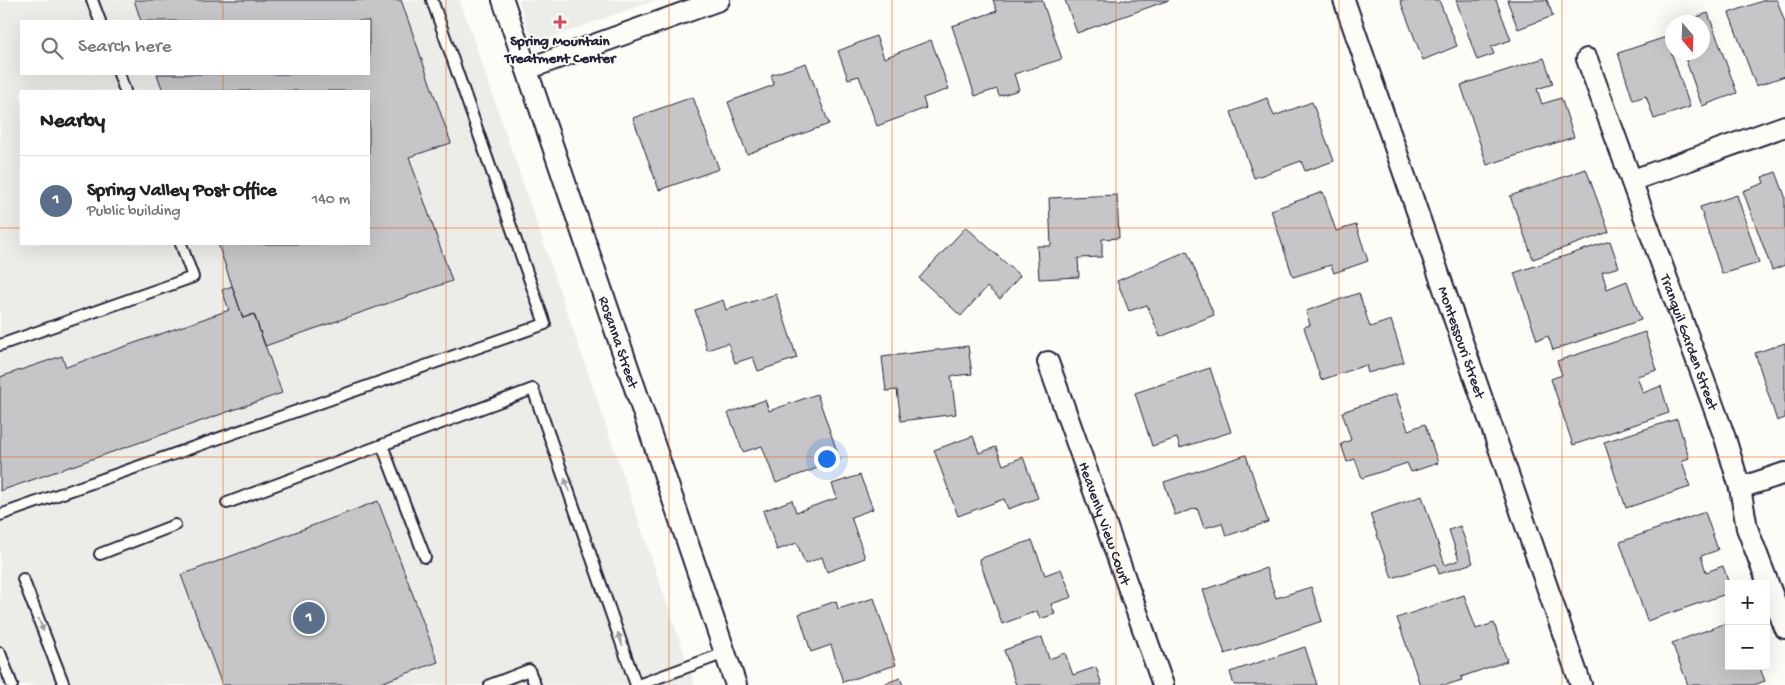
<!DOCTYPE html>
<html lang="en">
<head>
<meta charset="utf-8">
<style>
  :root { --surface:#fff; --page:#f6f6f6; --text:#222; --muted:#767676; --line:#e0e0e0; --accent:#d93025 }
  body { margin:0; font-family:"Gochi Hand",sans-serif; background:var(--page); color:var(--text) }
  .controls { position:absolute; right:15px; bottom:15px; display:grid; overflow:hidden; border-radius:0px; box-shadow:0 5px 20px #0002 }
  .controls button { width:45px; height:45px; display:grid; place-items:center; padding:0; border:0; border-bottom:1px solid var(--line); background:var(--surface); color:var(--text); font:25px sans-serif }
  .compass { position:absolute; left:1665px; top:15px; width:45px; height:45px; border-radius:50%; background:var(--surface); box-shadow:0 5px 20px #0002; rotate:161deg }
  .you { position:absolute; left:826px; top:458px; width:18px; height:18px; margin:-12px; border:4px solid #fff; border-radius:50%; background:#1a73e8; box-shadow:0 0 0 8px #1a73e833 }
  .badge { display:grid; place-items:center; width:32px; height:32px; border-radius:50%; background:var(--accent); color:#fff; font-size:16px; font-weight:700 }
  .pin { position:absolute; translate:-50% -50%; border:2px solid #fff; box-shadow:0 1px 5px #0006 }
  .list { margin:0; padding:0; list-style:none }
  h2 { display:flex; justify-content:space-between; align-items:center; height:65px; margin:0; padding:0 20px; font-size:21px }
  h2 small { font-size:16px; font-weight:400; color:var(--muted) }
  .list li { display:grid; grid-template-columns:32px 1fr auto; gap:15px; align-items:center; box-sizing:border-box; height:90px; padding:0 20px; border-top:1px solid var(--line) }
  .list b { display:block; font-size:19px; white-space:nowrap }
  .list p { margin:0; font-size:16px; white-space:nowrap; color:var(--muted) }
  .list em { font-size:16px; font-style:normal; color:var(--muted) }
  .icon { flex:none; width:28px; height:28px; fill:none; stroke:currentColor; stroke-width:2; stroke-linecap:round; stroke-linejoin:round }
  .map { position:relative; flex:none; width:1785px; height:685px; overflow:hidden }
  .search { position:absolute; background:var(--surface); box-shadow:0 5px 20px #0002; left:20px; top:20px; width:350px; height:55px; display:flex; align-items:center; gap:12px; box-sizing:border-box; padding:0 18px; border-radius:0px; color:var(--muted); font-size:19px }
  .panel { position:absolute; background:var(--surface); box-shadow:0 5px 20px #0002; left:20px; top:90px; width:350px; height:155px; border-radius:0px }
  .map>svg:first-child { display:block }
</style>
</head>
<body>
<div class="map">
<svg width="1785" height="685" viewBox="0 0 1785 685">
  <rect width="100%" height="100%" fill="#fdfcf7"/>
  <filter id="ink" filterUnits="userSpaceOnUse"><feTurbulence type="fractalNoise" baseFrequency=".02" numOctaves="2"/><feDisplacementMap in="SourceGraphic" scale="10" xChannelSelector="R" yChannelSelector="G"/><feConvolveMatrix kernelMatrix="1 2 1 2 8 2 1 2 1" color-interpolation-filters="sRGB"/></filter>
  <g filter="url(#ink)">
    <path fill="#ecece9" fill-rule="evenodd" d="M0,0h460l235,685h-695zM21,21h348v53h-348zM21,91h348v153h-348z
      M519,0h137l-123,44z"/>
    <path fill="#c6c6c8" stroke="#22223b" d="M134,0h267l50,143 -42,14 43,124 -187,65 -11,-32 -11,4 -25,-74h151v-153h-206l-6,-17h212v-53h-228z
      M993,0h49l20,59 -48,15 5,16 -20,6 -2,-7 -22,7 -23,-70 45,-15z
      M1065,0h104l-92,33z
      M1400,0h39l18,46 -34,14z
      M1456,0h40l15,40 -20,7 3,7 -17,6z
      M1507,0h40l6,16 -35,13z
      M1765,0h12l8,23v53l-29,10 -27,-73z
      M1708,13l29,80 -35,13 -19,-54h19v-30h-19z
      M876,36l8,22 47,-18 18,49 -26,9 3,10 -49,18 -18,-50 -11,3 -10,-28z
      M1666,37l24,70 -36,12 -8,-23 -13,4 -15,-47z
      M1544,58l9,26 -16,5 5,15 19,-6 13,39 -87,28 -26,-80z
      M806,63l23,61 -82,30 -19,-52 46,-17 -3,-10z
      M693,97l26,72 -60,21 -26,-72z
      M1267,98l7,18 38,-14 22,59 -29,10 -4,-10 -47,17 -23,-66z
      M1586,169l23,63 -76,27 -23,-63z
      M1776,172l9,24v69l-13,5 -29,-79 21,-8 -2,-6z
      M1323,192l13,39 20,-6 12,36 -34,12 -3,-8 -38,12 -22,-67z
      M1117,195l2,43 -17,1v18l-24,1 1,19 -40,2 -2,-33h14l-2,-48z
      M1737,195l22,68 -37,11 -22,-67z
      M966,227l54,49 -20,23 -13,-12 -26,29 -42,-38z
      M1610,241l9,26 -17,5 5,17 20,-8 14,39 -88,30 -5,-14 -11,4 -23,-67z
      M1187,251l27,64 -54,22 -13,-32 -18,6 -12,-30z
      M232,286l11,32 11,-4 28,79 -282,98v-114l62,-21 4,11 163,-57 -7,-20z
      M1359,293l11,34 21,-7 13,42 -36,11 -2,-8 -45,15 -17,-53 6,-2 -4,-14z
      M776,294l21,64 -39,13 -5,-14 -18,6 -7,-20 -21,7 -12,-40 28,-10 3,10z
      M1645,332l12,38 -20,6 6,17 18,-7 8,27 -96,32 -22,-66 11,-4 -5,-14z
      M1785,343v75l-8,3 -22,-68z
      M968,346l4,28 -21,2 5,38 -55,7 -4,-31 -11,1 -4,-34z
      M1210,368l21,64 -51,16 -3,-10 -25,8 -17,-53z
      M817,394l23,66 -64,23 -14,-37 -19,6 -15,-39 37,-13 4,11z
      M1396,394l12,36 17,-6 13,39 -27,9 -4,-9 -45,15 -7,-19 -8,3 -6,-18 10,-4 -9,-28z
      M1677,419l12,39 -7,3 8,26 -64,21 -22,-66z
      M973,436l6,17 17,-6 7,18 20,-8 15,41 -30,11 -4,-10 -46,17 -24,-66z
      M1246,455l22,67 -42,14 -4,-13 -18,5 -7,-20 -22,7 -11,-33z
      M860,475l13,34 -22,8 14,41 -38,14 -5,-15 -17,7 -8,-21 -20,7 -14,-39 29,-11 4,12 41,-14 -5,-14z
      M1422,496l23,69 14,-5 -10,-30 11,-4 13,37 -34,11 -3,-10 -44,14 -22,-64z
      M378,501l60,161 -63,23h-153l-41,-110z
      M1705,512l13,38 -17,6 5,16 17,-6 6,18v9l-82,28 -27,-79z
      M1032,540l13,35 16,-6 11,28 -21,7 4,10 -15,5 -3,-8 -35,13 -23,-65z
      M1266,568l10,30 35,-11 11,34 -97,33 -22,-64z
      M1464,595l12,34 18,-6 13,38 -46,16 1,3 -16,5h-26l-23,-67z
      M874,598l22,67 -53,17 -12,-37 -20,7 -12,-38 37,-13 2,8z
      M1729,622v44h30l6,15 -11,4h-66l-16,-42z
      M1042,637l7,22 16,-6 8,22 23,-8 6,18h-86l-12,-35z
      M1305,647l12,38h-83l-4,-13z
      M900,678l3,7h-22z"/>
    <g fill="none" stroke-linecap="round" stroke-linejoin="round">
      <g stroke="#22223b" stroke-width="14">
        <path id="lane" d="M92,0l8,21
          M119,74l6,17
          M0,345l193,-68 -12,-33
          M227,503l155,-58
          M0,515l545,-191 -113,-324
          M100,554l75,-29
          M425,557l-43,-112 151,-56 103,296
          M23,579l41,106
          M0,653l12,32
          M490,685l39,-15 6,15
          M638,685l87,-32"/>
      </g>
      <g stroke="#22223b" stroke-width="24">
        <g id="street">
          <path id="s1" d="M503,0l233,685"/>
          <path id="s2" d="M1344,0l237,685"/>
          <path id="s3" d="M1587,59l138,379 15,50 7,40 38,100"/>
          <path d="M527,69l192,-69"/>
          <path d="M1633,180l152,-54"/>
          <path id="s4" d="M1048,362l115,323"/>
          <path d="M1740,488l45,-15"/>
        </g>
      </g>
      <use href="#lane" stroke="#fdfcf7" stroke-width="10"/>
      <use href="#street" stroke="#fdfcf7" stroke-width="20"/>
    </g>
    <defs><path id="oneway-solid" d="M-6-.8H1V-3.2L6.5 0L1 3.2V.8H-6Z" transform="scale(1.25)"/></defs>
    <g fill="#9a9aa2">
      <use href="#oneway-solid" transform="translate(567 485) rotate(-109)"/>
      <use href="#oneway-solid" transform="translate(41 625) rotate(69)"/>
      <use href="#oneway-solid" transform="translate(620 639) rotate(-109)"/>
    </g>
  </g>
  <path fill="none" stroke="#e8590c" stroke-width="1" stroke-opacity="0.55" d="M223,0v21M446,0v685M669,0v685M892,0v685M1116,0v685M1339,0v685M1562,0v685M223,74v17M0,228h21M369,228h1416M223,244v441M0,457h1785"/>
  <path fill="#d1495b" stroke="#fdfcf7" stroke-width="2" d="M557.5 14.5h5v5h5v5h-5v5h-5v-5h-5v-5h5z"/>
  <g text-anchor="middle" stroke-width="4" stroke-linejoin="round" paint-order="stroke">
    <g font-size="15" font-weight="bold" fill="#22223b" stroke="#fdfcf7">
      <text x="560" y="45">Spring Mountain<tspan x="560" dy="17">Treatment Center</tspan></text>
    </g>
    <g font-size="15" fill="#22223b" stroke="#fdfcf7">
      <text dy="5" stroke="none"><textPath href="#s2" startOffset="362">Montessouri Street</textPath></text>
      <text dy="5" stroke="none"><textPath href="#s3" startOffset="301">Tranquil Garden Street</textPath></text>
      <text dy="5" stroke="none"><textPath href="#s1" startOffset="361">Rosanna Street</textPath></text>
      <text dy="5" stroke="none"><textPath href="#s4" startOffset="171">Heavenly View Court</textPath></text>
    </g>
  </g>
</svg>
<div class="controls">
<button>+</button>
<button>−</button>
</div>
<svg class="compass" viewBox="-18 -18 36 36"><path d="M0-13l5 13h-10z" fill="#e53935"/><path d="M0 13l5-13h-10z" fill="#767676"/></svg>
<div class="you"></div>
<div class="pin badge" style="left:309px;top:618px;background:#5c6f8a">1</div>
<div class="search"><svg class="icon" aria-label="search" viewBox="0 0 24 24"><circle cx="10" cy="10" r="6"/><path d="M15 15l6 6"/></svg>Search here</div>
<section class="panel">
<h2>Nearby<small></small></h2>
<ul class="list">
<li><span class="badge" style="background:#5c6f8a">1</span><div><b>Spring Valley Post Office</b><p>Public building</p></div><em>140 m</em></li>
</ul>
</section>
</div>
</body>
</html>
